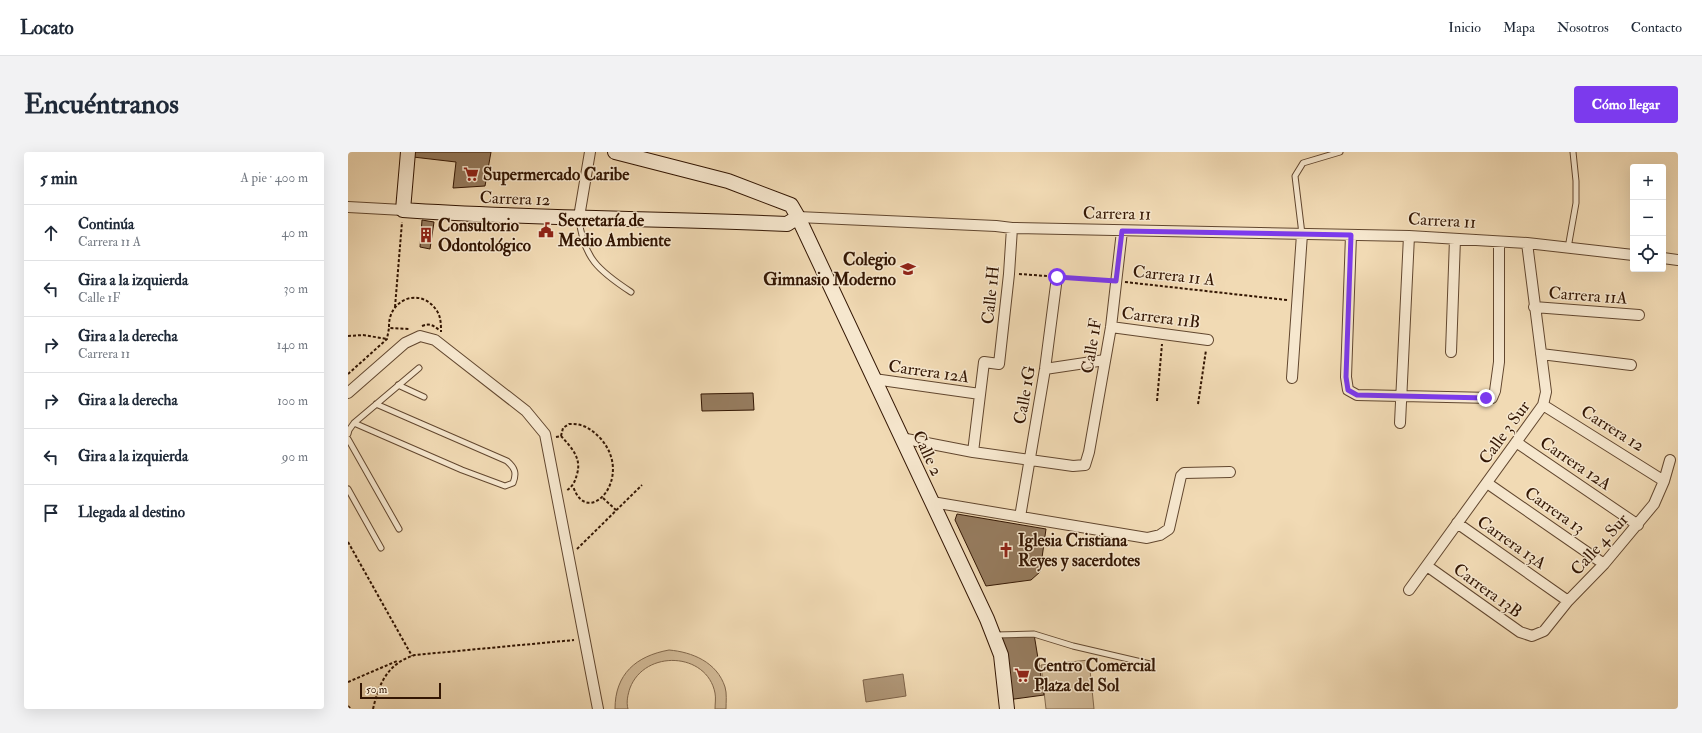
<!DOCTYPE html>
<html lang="es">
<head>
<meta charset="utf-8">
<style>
  :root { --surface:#fff; --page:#f2f2f3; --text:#1f2937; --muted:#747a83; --line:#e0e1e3; --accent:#7c3aed }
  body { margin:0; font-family:"IM FELL Double Pica",serif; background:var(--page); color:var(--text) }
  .controls { position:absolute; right:12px; top:12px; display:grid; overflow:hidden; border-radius:4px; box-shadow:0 4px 16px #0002 }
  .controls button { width:36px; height:36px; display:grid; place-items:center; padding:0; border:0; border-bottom:1px solid var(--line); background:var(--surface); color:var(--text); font:20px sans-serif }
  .scale { position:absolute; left:12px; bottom:10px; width:81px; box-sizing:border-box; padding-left:4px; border:2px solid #331603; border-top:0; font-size:11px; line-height:14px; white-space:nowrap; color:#331603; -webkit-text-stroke:3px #f6e7ce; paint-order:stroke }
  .stop { position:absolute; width:12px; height:12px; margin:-9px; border:3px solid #7c3aed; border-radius:50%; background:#fff }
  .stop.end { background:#7c3aed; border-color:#fff; box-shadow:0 1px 4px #0008 }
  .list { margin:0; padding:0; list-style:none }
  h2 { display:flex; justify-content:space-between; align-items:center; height:52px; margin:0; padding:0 16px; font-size:17px }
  h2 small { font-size:13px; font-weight:400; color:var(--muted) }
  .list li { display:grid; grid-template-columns:26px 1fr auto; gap:12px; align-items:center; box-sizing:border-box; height:56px; padding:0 16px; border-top:1px solid var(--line) }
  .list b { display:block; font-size:15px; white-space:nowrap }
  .list p { margin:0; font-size:13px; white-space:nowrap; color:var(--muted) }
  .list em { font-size:13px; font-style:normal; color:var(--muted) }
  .icon { flex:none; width:22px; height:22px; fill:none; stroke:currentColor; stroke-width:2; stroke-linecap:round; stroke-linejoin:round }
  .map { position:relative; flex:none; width:1330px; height:557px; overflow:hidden; border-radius:4px }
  header { display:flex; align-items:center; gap:24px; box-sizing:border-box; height:56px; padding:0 20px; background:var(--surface); border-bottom:1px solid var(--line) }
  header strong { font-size:19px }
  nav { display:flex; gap:22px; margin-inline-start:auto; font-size:14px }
  .intro { display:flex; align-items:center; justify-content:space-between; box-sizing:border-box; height:96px; padding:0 24px }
  h1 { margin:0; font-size:28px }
  .button { padding:10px 18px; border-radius:4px; background:var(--accent); color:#fff; font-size:14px; font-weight:700 }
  main { display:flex; gap:24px; padding:0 24px }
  aside { flex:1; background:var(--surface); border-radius:4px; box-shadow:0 4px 16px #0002 }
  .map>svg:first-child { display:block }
</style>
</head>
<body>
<header>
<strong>Locato</strong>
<nav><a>Inicio</a><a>Mapa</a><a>Nosotros</a><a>Contacto</a></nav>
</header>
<div class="intro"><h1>Encuéntranos</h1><a class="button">Cómo llegar</a></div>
<main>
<aside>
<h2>5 min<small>A pie · 400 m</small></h2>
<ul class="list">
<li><svg class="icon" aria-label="ahead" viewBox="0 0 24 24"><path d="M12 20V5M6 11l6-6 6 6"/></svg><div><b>Continúa</b><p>Carrera 11 A</p></div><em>40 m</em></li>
<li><svg class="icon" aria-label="left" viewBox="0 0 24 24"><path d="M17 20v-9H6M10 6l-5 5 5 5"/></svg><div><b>Gira a la izquierda</b><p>Calle 1F</p></div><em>30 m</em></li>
<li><svg class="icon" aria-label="right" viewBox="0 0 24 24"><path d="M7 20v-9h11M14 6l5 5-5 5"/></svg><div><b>Gira a la derecha</b><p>Carrera 11</p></div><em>140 m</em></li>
<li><svg class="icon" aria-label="right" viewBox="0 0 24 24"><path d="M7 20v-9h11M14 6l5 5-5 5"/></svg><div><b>Gira a la derecha</b></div><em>100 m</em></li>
<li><svg class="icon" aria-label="left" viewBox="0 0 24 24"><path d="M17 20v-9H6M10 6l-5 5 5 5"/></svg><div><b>Gira a la izquierda</b></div><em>90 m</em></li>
<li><svg class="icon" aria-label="arrive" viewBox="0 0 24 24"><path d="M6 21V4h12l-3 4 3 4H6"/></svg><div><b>Llegada al destino</b></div></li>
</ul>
</aside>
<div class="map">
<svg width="1330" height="557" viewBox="0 0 1330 557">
  <rect width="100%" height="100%" fill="#f1dab4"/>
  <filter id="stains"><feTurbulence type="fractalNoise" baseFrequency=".005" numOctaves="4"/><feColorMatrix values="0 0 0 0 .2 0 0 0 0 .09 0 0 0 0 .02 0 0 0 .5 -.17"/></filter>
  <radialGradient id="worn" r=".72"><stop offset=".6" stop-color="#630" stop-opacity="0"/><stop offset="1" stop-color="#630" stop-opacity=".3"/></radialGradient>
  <path fill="#d1b996" stroke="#82684c" d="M321,498c23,2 48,12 56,37 2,6 1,15 1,22h-11c0,-5 1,-11 0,-16 -8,-41 -70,-44 -85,-5 -2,6 -4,14 -2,21h-13c0,-35 21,-53 54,-59z
    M741,508l5,49h-48l-5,-44z"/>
  <path fill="#b09778" stroke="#7e6349" d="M555,522l3,22 -40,6 -3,-22z"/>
  <path fill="#967c5f" stroke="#331603" d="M66,0h77l-6,34 -32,2 3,-26 -43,-5z
    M74,68l12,2 -4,27 -10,-2z
    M405,241l1,17 -52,1 -1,-17z
    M609,362l89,15 -6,43 -9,8 -45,6 -31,-66z
    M686,482l10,61 -37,5 -14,-65z"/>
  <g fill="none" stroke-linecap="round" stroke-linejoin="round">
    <g stroke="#62472f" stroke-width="7">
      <path id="service" d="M231,66c4,40 20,53 52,74
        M954,82l-7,-58 8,-13 37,-11
        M1220,96l8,-45v-22l-3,-29
        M50,233l26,12
        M6,271l108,47 43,16 8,-3c4,-10 2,-15 -6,-22l-131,-57
        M0,282l1,-4 5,-7 65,-55
        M0,287l51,90
        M0,337l33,59
        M647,483l39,-1 39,12 77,18"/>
    </g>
    <g stroke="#62472f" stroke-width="12">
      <path id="minor" d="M0,55l55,3
        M231,65l11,-65
        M450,65l198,9 16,2 397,8 118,7 106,12
        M1003,83l-5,142 2,13 9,5 135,3 3,-7 4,-29v-120
        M1315,106l15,2
        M1186,155l105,8
        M763,175l97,13
        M1103,200l4,-113
        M1193,202l90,11
        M697,217l60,-9
        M944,226l10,-144
        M526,227l106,15
        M0,241l57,-50 15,-7 15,4 91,71 19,23 53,275
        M1195,253l121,76
        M1052,271l9,-187
        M553,286l72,14 100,14 12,-1 4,-13 22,-125 11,-96
        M1168,290l122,83
        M625,300l11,-90 15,2 10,-90 3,-46
        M1139,331l117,81
        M584,350l215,36 13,-3 9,-6 12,-53 3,-3 46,-1
        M672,365l25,-148 12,-92
        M1109,371l111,78
        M1079,414l93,66 12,4 12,-5 24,-30 36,-37 50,-60 10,-23 6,-21
        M1061,438l134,-185 3,-13 -19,-149"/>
    </g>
    <g stroke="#331603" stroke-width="16">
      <path id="secondary" d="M60,0l-5,58c128,9 257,8 384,14l11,-7
        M267,0l113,29 63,24 7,12 189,402 14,36 6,54"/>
    </g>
    <path stroke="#331603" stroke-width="2" stroke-dasharray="3 2" stroke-linecap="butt" d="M671,122l28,2
      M719,126l40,2
      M777,130l162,18
      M47,155l7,-85
      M74,174c7,-3 11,-1 17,4
      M41,175c-1,-28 32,-41 48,-16 4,6 4,14 4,21
      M0,184l15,-1 24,4
      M0,222l39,-35 2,-11 21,1
      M809,249l5,-57
      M850,252l8,-54
      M213,284l2,-8 6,-4c13,-1 23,5 32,15 34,39 -14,91 -28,47
      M208,285l5,-1c10,11 21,22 16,38 -2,8 -4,12 -11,17
      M255,346l13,12
      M0,390l64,114
      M229,397l65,-64
      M0,530l49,-21
      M0,554l3,3
      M25,557c6,-26 15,-46 42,-54l159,-15"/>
    <use href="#service" stroke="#f6e7ce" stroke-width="5"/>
    <use href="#minor" stroke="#f6e7ce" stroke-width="10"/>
    <use href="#secondary" stroke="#f6e7ce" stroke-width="14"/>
  </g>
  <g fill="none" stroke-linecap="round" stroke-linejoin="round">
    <path stroke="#7c3aed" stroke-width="5" d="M709,125l59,4 6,-50 229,4 -5,142 2,13 9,5 129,3"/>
  </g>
  <defs>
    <g id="supermarket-bare" transform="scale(1.2)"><path d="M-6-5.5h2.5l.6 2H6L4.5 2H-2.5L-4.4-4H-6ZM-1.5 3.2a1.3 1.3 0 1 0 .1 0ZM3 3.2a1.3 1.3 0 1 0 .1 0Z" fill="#8f2418" stroke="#f6e7ce" stroke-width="2.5" paint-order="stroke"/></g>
    <g id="civic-bare" transform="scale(1.2)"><path d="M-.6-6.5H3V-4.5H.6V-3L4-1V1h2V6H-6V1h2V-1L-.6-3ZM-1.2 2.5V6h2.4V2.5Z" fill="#8f2418" stroke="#f6e7ce" stroke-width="2.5" paint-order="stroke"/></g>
    <g id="building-bare" transform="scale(1.2)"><path d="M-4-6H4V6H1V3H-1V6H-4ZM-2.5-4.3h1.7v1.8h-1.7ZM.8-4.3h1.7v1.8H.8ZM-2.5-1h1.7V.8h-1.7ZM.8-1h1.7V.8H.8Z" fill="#8f2418" stroke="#f6e7ce" stroke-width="2.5" paint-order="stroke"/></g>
    <g id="school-bare" transform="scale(1.2)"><path d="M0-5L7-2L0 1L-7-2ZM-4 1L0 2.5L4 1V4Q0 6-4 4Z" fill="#8f2418" stroke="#f6e7ce" stroke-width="2.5" paint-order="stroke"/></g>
    <g id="church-bare" transform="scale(1.2)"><path d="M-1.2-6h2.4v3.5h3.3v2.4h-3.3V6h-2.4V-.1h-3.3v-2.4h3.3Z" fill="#8f2418" stroke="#f6e7ce" stroke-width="2.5" paint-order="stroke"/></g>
  </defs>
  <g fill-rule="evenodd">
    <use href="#supermarket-bare" x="123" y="22"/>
    <use href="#civic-bare" x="198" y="78"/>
    <use href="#building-bare" x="78" y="83"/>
    <use href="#school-bare" x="560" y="117"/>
    <use href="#church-bare" x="658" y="398"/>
    <use href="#supermarket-bare" x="674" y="523"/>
  </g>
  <g text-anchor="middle" stroke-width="3" stroke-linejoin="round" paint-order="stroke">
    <g font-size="17" font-weight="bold" fill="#331603" stroke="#f6e7ce" text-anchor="start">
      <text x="135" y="28">Supermercado Caribe</text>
      <text x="210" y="74">Secretaría de<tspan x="210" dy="20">Medio Ambiente</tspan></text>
      <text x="90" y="79">Consultorio<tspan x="90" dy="20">Odontológico</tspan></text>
      <text x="548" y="113" text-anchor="end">Colegio<tspan x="548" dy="20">Gimnasio Moderno</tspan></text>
      <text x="670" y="394">Iglesia Cristiana<tspan x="670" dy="20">Reyes y sacerdotes</tspan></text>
      <text x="686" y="519">Centro Comercial<tspan x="686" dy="20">Plaza del Sol</tspan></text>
    </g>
    <g font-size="17" fill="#331603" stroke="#f6e7ce">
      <text transform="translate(167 46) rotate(2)" y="6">Carrera 12</text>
      <text transform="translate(769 61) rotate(1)" y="6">Carrera 11</text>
      <text transform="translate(1094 68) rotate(3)" y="6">Carrera 11</text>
      <text transform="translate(826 123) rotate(6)" y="6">Carrera 11 A</text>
      <text transform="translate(642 143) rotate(-84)" y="6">Calle 1H</text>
      <text transform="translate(1240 143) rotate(4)" y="6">Carrera 11A</text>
      <text transform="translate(813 165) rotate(7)" y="6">Carrera 11B</text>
      <text transform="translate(743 194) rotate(-81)" y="6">Calle 1F</text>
      <text transform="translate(581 219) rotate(8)" y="6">Carrera 12A</text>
      <text transform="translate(676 243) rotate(-80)" y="6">Calle 1G</text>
      <text transform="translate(1265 276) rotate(32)" y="6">Carrera 12</text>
      <text transform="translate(1156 280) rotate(-54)" y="6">Calle 3 Sur</text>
      <text transform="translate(580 301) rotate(65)" y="6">Calle 2</text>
      <text transform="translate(1228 311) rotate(34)" y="6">Carrera 12A</text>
      <text transform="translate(1207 358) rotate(35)" y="6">Carrera 13</text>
      <text transform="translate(1164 390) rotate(35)" y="6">Carrera 13A</text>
      <text transform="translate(1251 392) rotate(-48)" y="6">Calle 4 Sur</text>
      <text transform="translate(1140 438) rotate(36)" y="6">Carrera 13B</text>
    </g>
  </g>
  <rect width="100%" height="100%" filter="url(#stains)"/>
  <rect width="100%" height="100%" fill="url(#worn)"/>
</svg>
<div class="controls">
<button>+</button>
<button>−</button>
<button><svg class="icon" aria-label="locate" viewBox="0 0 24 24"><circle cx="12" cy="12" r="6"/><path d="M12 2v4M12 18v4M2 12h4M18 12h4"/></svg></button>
</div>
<div class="scale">50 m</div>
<div class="stop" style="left:709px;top:125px"></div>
<div class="stop end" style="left:1138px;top:246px"></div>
</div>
</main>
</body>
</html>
